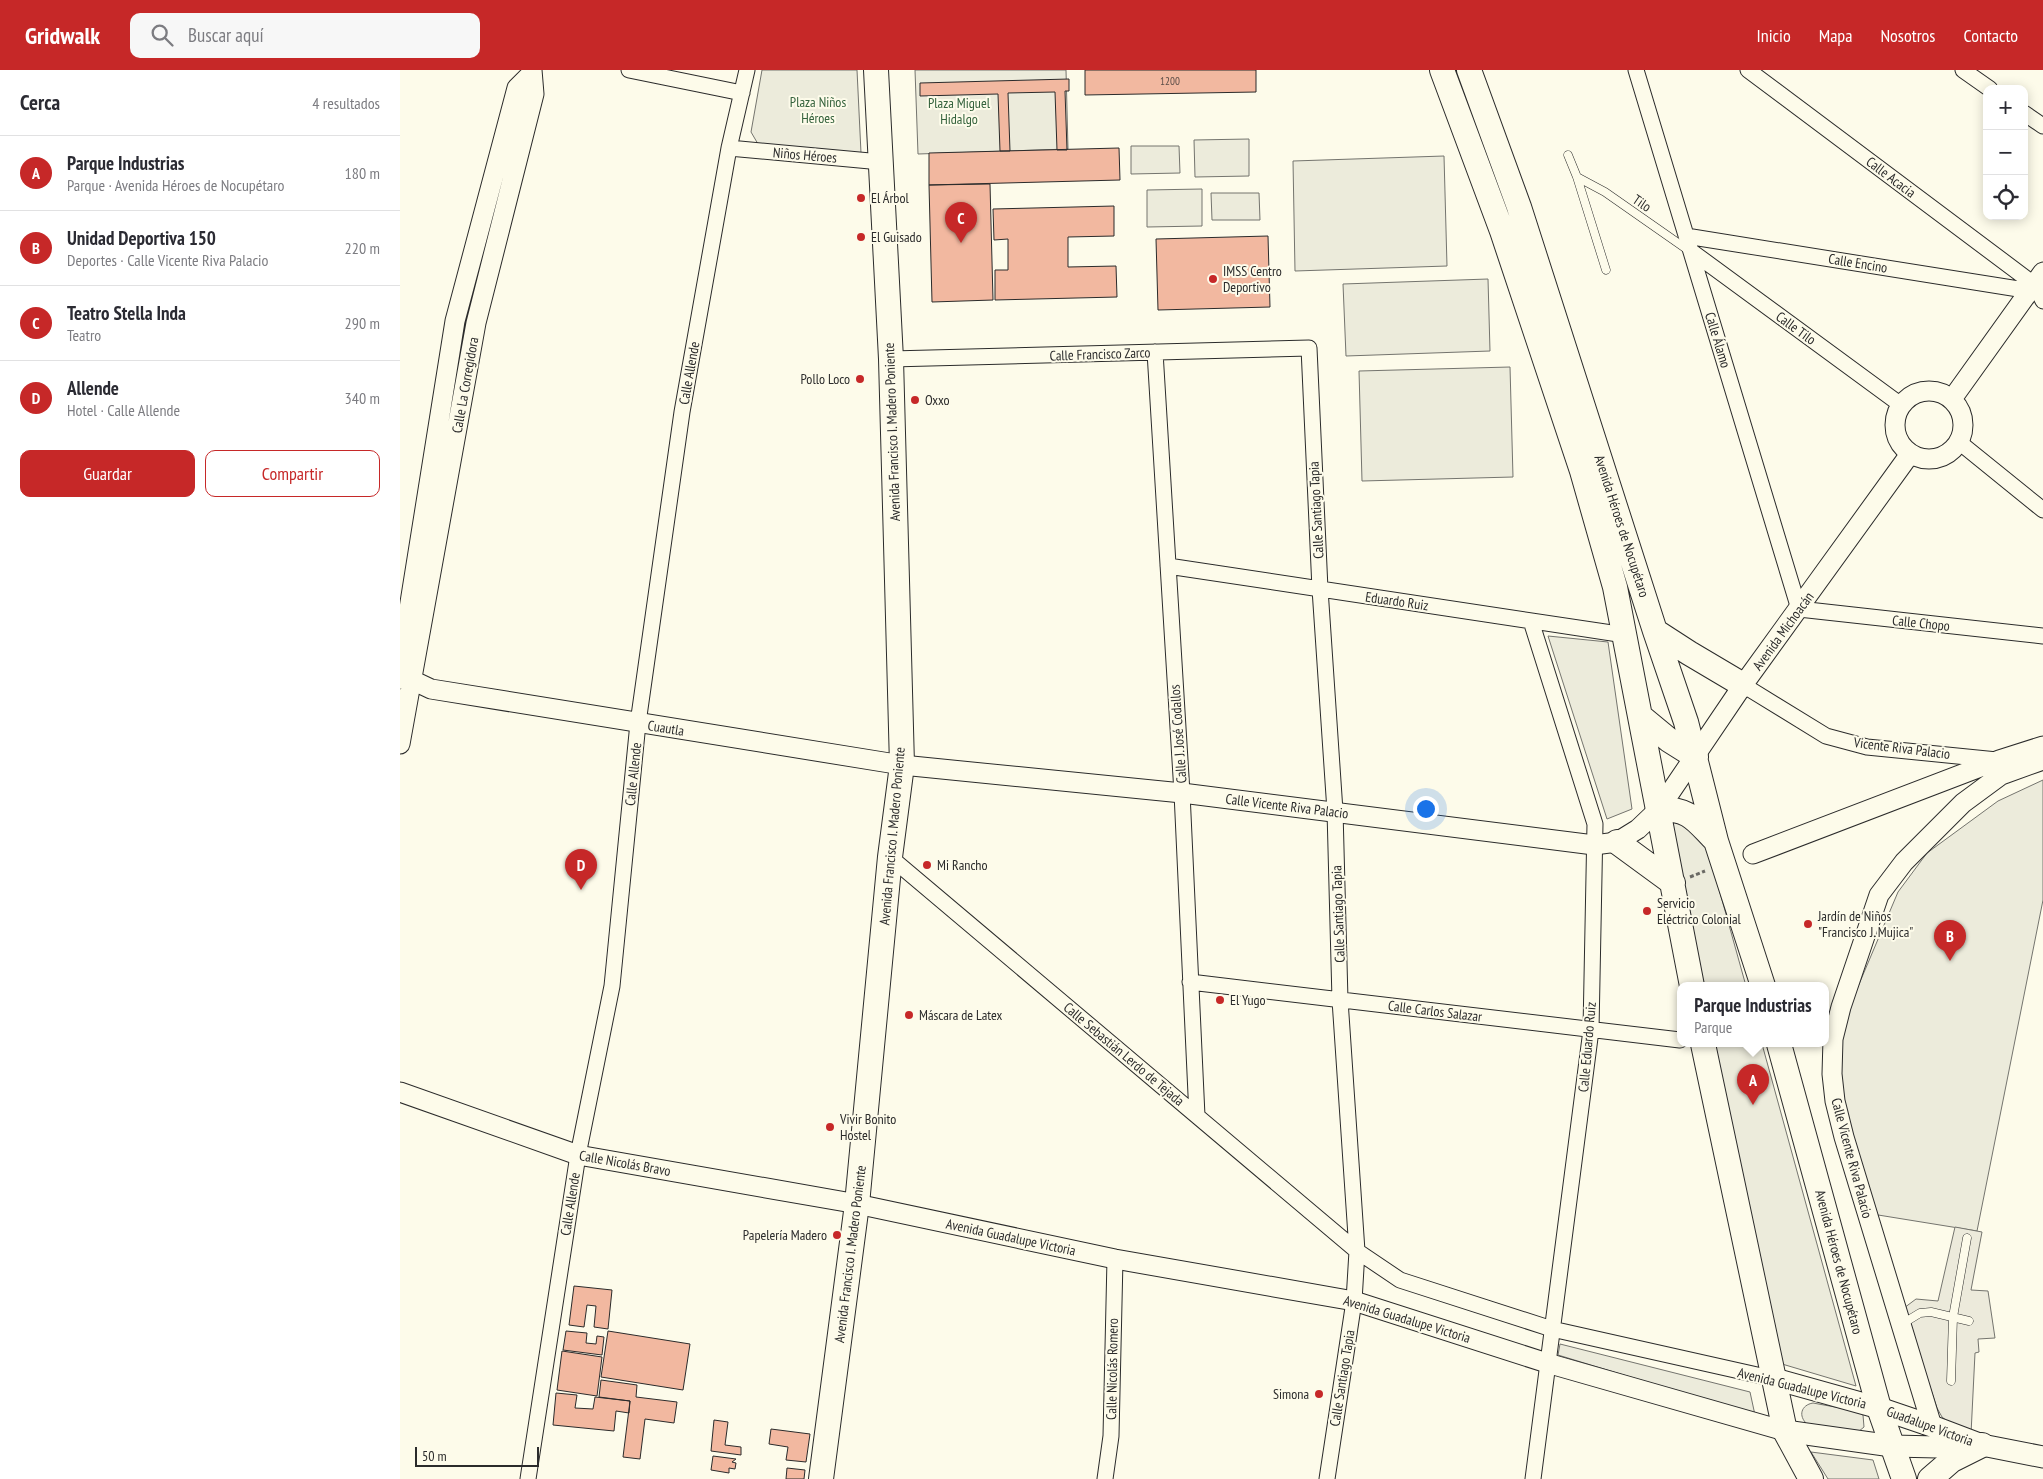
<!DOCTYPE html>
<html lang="es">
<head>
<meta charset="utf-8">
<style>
  :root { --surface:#fff; --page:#f7f7f7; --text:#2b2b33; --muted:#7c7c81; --line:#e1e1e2; --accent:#c62828 }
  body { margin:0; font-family:"PT Sans Narrow",sans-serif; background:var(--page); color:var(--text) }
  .controls { position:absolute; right:15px; top:15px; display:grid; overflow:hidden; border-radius:10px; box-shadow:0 2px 12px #0003 }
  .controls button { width:45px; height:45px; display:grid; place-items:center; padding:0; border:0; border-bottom:1px solid var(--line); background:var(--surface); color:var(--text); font:25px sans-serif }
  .scale { position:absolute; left:15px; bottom:12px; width:124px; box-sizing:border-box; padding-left:5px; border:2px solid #2b2b2b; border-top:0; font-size:14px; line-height:18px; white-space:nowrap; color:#2b2b2b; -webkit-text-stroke:4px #fdfbea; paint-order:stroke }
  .you { position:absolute; left:1025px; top:738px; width:18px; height:18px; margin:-12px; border:4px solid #fff; border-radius:50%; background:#1a73e8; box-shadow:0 0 0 8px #1a73e833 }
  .badge { display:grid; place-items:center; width:32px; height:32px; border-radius:50%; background:var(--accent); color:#fff; font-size:16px; font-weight:700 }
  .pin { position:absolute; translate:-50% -41px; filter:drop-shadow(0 1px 2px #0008) }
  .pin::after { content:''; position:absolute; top:26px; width:18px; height:15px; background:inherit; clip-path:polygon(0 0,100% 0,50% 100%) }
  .popup { position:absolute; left:1277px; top:912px; width:152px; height:65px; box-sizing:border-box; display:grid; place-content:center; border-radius:10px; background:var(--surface); filter:drop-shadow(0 1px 4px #0005); font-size:16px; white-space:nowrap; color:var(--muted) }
  .popup b { font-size:19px; color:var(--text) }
  .popup::after { content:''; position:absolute; left:50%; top:100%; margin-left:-10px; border:10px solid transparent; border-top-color:var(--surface) }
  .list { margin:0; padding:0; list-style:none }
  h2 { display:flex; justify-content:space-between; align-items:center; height:65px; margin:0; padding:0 20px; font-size:21px }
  h2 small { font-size:16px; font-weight:400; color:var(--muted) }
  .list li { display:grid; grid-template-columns:32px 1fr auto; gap:15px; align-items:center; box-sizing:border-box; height:75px; padding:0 20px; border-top:1px solid var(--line) }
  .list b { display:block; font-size:19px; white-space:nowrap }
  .list p { margin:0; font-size:16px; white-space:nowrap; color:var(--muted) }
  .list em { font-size:16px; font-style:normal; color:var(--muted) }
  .actions { display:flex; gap:10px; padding:15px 20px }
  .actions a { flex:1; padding:11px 0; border:1px solid var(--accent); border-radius:10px; text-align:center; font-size:18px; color:var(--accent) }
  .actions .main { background:var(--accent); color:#fff }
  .icon { flex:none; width:28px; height:28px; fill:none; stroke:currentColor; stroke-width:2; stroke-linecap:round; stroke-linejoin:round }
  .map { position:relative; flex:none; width:1643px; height:1409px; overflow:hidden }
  header { display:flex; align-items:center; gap:30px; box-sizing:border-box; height:70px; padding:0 25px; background:var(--accent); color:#fff }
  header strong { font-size:24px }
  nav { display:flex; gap:28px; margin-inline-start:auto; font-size:18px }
  .search { width:350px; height:45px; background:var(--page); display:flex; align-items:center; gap:12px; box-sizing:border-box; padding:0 18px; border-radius:10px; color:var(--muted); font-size:19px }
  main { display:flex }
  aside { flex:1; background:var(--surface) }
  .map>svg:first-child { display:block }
</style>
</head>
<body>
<header>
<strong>Gridwalk</strong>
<div class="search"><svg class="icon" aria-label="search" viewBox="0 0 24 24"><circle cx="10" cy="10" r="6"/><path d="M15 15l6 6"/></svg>Buscar aquí</div>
<nav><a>Inicio</a><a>Mapa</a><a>Nosotros</a><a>Contacto</a></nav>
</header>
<main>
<aside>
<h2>Cerca<small>4 resultados</small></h2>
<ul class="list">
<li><span class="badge">A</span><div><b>Parque Industrias</b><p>Parque · Avenida Héroes de Nocupétaro</p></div><em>180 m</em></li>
<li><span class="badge">B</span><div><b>Unidad Deportiva 150</b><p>Deportes · Calle Vicente Riva Palacio</p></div><em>220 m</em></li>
<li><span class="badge">C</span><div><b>Teatro Stella Inda</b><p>Teatro</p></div><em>290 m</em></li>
<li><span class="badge">D</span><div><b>Allende</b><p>Hotel · Calle Allende</p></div><em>340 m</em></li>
</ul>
<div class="actions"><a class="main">Guardar</a><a>Compartir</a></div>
</aside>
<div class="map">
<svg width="1643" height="1409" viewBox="0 0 1643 1409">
  <rect width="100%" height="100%" fill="#fdfbea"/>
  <path fill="#ecebdb" stroke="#74746e" d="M362,0h95l4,83 -103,-9 -7,-12z
    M515,0h151l2,79 -150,5z
    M849,69v37l-54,1 -1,-37z
    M731,76h48l1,27 -49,1z
    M1044,86l3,110 -152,5 -2,-110z
    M802,119v37l-55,1v-37z
    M811,123h48l1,27h-48z
    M1088,209l2,72 -144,5 -3,-72z
    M1110,297l3,110 -151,4 -3,-110z
    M1148,566l60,6 24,167 -25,10z
    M1643,710v120l-66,331 -105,-17 -35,-138 6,-54 55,-130 29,-39 71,-52z
    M1274,744l33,32 39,140h-44l-35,-168z
    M1314,974h48l94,342 -74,-22z
    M1160,1274l190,48 5,23 -197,-60z
    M1413,1333l44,8 6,4 1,12 -6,5 -51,-8c-9,-8 -6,-19 6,-21z
    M1411,1382l62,8 6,19h-51z"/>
  <path fill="#eceadb" stroke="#74746e" d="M1555,1157l27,5 -11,58 17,1 7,47 -17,1 1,13 -4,1 -4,81 -19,-9 -10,-8 -5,-9 -33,-100 12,-9 22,2z"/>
  <path fill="#f2b8a0" stroke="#2b2b2b" d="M685,0h171v22l-171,3z
    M669,9v12h-4l2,59h-10l-2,-58 -47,1 2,58h-10l-2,-57 -78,2v-13z
    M719,78l1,32 -191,5v-32z
    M590,114l3,116 -61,2 -3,-117z
    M714,136v30l-46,1v30l48,-1 1,31 -122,3v-30h13v-31l-14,1 -1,-31z
    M868,166l2,71 -112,3 -2,-71z
    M174,1216l38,4 -4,39 -14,-2 2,-21 -9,-1 -3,22 -15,-2z
    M166,1261l21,2 -1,10 10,1 1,-8 7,1 -2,18 -39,-5z
    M208,1261l82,13 -7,46 -82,-13z
    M162,1281l40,6 -5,39 -40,-6z
    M201,1310l36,5 -1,12 41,5 -3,21 -29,-4 -5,40 -17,-2 7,-56 -31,-4z
    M156,1323l21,2 -2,13 18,1 2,-12 35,4 -1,12 -13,-2 -2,20 -61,-6z
    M314,1350l14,2 -3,23 16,2v8l-30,-4z
    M371,1359l39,5 -4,28 -20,-2 2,-13 -19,-3z
    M313,1386l23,3 -4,3 4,1 -1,6 -6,-1v5l-18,-3z
    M387,1398l18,2 -1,9h-18z"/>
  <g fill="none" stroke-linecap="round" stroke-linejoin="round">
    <g stroke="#2b2b2b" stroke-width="9">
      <path id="service" d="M1168,85l9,22 29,93
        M1177,107l28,15 83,58
        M1502,1254l18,-11 11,-1 38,9
        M1551,1311l2,-64 14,-79"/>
    </g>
    <g stroke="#2b2b2b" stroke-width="17">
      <path id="minor" d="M229,0l113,23
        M1236,0l163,539 244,27
        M1348,0l287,215 8,16
        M1563,0l27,19
        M1624,43l19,13
        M329,78l152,14
        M1286,166l345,55
        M1291,181l210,154
        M755,282l27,441 15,323
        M491,289l418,-11 11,241 15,222 5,189 17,251 -3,50 -27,178
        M1559,372l84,68
        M768,496l457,69
        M1131,551l64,203 -4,206 -58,449
        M1343,615l83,51 41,11 130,13
        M490,787l467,394 43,29 152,49 223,50
        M790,912l490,58
        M128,1409l50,-324 34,-169 26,-263 44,-311 47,-264 18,-78
        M705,1409l6,-43 4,-177"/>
    </g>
    <g stroke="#2b2b2b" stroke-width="21">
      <path id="tertiary" d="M1495 355a34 34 0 1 1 68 0a34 34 0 1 1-68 0Z
        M1552,329l91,-127
        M0,605l4,-35 51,-319 62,-233 14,-14
        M0,609l12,1 19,9 471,76 280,28 412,52 23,-3 21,-13 21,-20 84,-124 167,-231
        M0,674l76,-421 58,-229 -2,-24
        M1353,784l246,-94 44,-14
        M0,1022l178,63 274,48 263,56 239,42 193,62 238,68
        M1532,1356l-88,-289 -9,-36 -3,-27 1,-35 8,-32 38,-112 25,-33 59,-59 38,-28 42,-15"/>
    </g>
    <g stroke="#2b2b2b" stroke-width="23">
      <path id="secondary" d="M1375,1309l104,29 53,18 50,19 61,12
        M1385,1361l107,15 46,1 36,-2"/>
    </g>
    <g stroke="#2b2b2b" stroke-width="26">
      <path id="primary" d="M1042,0l60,161 80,240 33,116 77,399
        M1069,0l50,137 136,424 31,91 30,119 47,145
        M1255,561l34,22 54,32
        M1240,646l29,24 27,17
        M1259,739c32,0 36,11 57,32
        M1217,772l56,41
        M1303,974l82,387 26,48
        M1379,974l100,364 25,71
        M421,1409l36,-275 33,-347 12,-92 -11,-406 -15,-289
        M1530,1409l22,-19 30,-15"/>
    </g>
    <path stroke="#6a6964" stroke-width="3" stroke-dasharray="4 2.5" stroke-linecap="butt" d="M1290,807l15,-6"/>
    <use href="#service" stroke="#fdfbea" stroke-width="8"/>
    <use href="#minor" stroke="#fdfbea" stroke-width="15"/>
    <use href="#tertiary" stroke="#fdfbea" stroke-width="19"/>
    <use href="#secondary" stroke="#fdfbea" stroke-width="21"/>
    <use href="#primary" stroke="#fdfbea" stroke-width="24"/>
  </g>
  <g fill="#c62828" stroke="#fdfbea" stroke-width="2">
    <circle cx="461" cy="128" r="5"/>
    <circle cx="461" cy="167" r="5"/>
    <circle cx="813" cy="209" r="5"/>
    <circle cx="460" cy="309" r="5"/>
    <circle cx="515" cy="330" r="5"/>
    <circle cx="527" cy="795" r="5"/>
    <circle cx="1247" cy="841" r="5"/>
    <circle cx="1408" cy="854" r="5"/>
    <circle cx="820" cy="930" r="5"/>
    <circle cx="509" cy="945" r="5"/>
    <circle cx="430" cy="1057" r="5"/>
    <circle cx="437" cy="1165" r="5"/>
    <circle cx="919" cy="1324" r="5"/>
  </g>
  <g text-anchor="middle" stroke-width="4" stroke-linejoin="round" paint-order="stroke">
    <g font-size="11" fill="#5d4e48">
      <text x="770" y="15">1200</text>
    </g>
    <g font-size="14" fill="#34623c" stroke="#fdfbea">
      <text x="418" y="37">Plaza Niños<tspan x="418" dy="16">Héroes</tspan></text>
      <text x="559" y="38">Plaza Miguel<tspan x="559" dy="16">Hidalgo</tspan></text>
    </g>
    <g font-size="14" fill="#2b2b2b" stroke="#fdfbea">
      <text transform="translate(405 85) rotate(5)" y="5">Niños Héroes</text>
      <text transform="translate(1491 107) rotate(37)" y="5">Calle Acacia</text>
      <text transform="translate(1242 133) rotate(34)" y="5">Tilo</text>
      <text transform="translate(1458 193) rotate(9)" y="5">Calle Encino</text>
      <text transform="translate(1396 258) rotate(36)" y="5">Calle Tilo</text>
      <text transform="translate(1318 270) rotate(73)" y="5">Calle Álamo</text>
      <text transform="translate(700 284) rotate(-2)" y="5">Calle Francisco Zarco</text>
      <text transform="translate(289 303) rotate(-80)" y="5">Calle Allende</text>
      <text transform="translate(65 315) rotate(-80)" y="5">Calle La Corregidora</text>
      <text transform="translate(492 362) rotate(-92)" y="5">Avenida Francisco I. Madero Poniente</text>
      <text transform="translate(916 440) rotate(-93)" y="5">Calle Santiago Tapia</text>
      <text transform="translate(1222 456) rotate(72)" y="5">Avenida Héroes de Nocupétaro</text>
      <text transform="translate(997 531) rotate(8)" y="5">Eduardo Ruiz</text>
      <text transform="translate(1521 553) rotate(6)" y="5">Calle Chopo</text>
      <text transform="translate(1383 561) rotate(-54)" y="5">Avenida Michoacán</text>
      <text transform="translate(266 658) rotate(9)" y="5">Cuautla</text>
      <text transform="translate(778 664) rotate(-94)" y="5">Calle J. José Codallos</text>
      <text transform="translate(1502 678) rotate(7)" y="5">Vicente Riva Palacio</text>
      <text transform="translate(233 704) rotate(-84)" y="5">Calle Allende</text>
      <text transform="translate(887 736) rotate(7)" y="5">Calle Vicente Riva Palacio</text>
      <text transform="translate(492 766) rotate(-85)" y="5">Avenida Francisco I. Madero Poniente</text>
      <text transform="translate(938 844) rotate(-92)" y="5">Calle Santiago Tapia</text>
      <text transform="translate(1035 941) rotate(7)" y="5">Calle Carlos Salazar</text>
      <text transform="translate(1187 977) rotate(-85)" y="5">Calle Eduardo Ruiz</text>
      <text transform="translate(724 984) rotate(40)" y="5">Calle Sebastián Lerdo de Tejada</text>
      <text transform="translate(1452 1088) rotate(75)" y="5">Calle Vicente Riva Palacio</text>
      <text transform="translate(225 1093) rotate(10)" y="5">Calle Nicolás Bravo</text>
      <text transform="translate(170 1134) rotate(-81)" y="5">Calle Allende</text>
      <text transform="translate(611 1167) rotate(12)" y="5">Avenida Guadalupe Victoria</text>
      <text transform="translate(450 1184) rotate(-83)" y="5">Avenida Francisco I. Madero Poniente</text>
      <text transform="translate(1439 1192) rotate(75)" y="5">Avenida Héroes de Nocupétaro</text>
      <text transform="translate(1007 1249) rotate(17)" y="5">Avenida Guadalupe Victoria</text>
      <text transform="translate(712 1299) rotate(-89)" y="5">Calle Nicolás Romero</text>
      <text transform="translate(942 1308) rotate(-81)" y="5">Calle Santiago Tapia</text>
      <text transform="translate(1402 1318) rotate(14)" y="5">Avenida Guadalupe Victoria</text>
      <text transform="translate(1530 1356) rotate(20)" y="5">Guadalupe Victoria</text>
    </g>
    <g font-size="14" fill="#2b2b2b" stroke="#fdfbea" text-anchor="start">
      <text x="471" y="133">El Árbol</text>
      <text x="471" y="172">El Guisado</text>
      <text x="823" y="206">IMSS Centro<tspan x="823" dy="16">Deportivo</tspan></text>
      <text x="450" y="314" text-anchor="end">Pollo Loco</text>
      <text x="525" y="335">Oxxo</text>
      <text x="537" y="800">Mi Rancho</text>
      <text x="1257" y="838">Servicio<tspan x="1257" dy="16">Eléctrico Colonial</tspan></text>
      <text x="1418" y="851">Jardín de Niños<tspan x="1418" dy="16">"Francisco J. Mujica"</tspan></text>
      <text x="830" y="935">El Yugo</text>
      <text x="519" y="950">Máscara de Latex</text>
      <text x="440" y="1054">Vivir Bonito<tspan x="440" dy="16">Hostel</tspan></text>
      <text x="427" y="1170" text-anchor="end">Papelería Madero</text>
      <text x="909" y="1329" text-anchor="end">Simona</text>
    </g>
  </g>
</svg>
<div class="controls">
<button>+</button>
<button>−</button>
<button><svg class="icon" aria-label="locate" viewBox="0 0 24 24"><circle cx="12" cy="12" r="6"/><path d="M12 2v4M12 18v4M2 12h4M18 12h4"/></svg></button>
</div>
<div class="scale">50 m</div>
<div class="you"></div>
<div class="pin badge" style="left:1353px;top:1035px">A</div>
<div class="popup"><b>Parque Industrias</b>Parque</div>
<div class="pin badge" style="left:1550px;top:891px">B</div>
<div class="pin badge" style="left:561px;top:173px">C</div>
<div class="pin badge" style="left:181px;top:820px">D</div>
</div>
</main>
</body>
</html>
